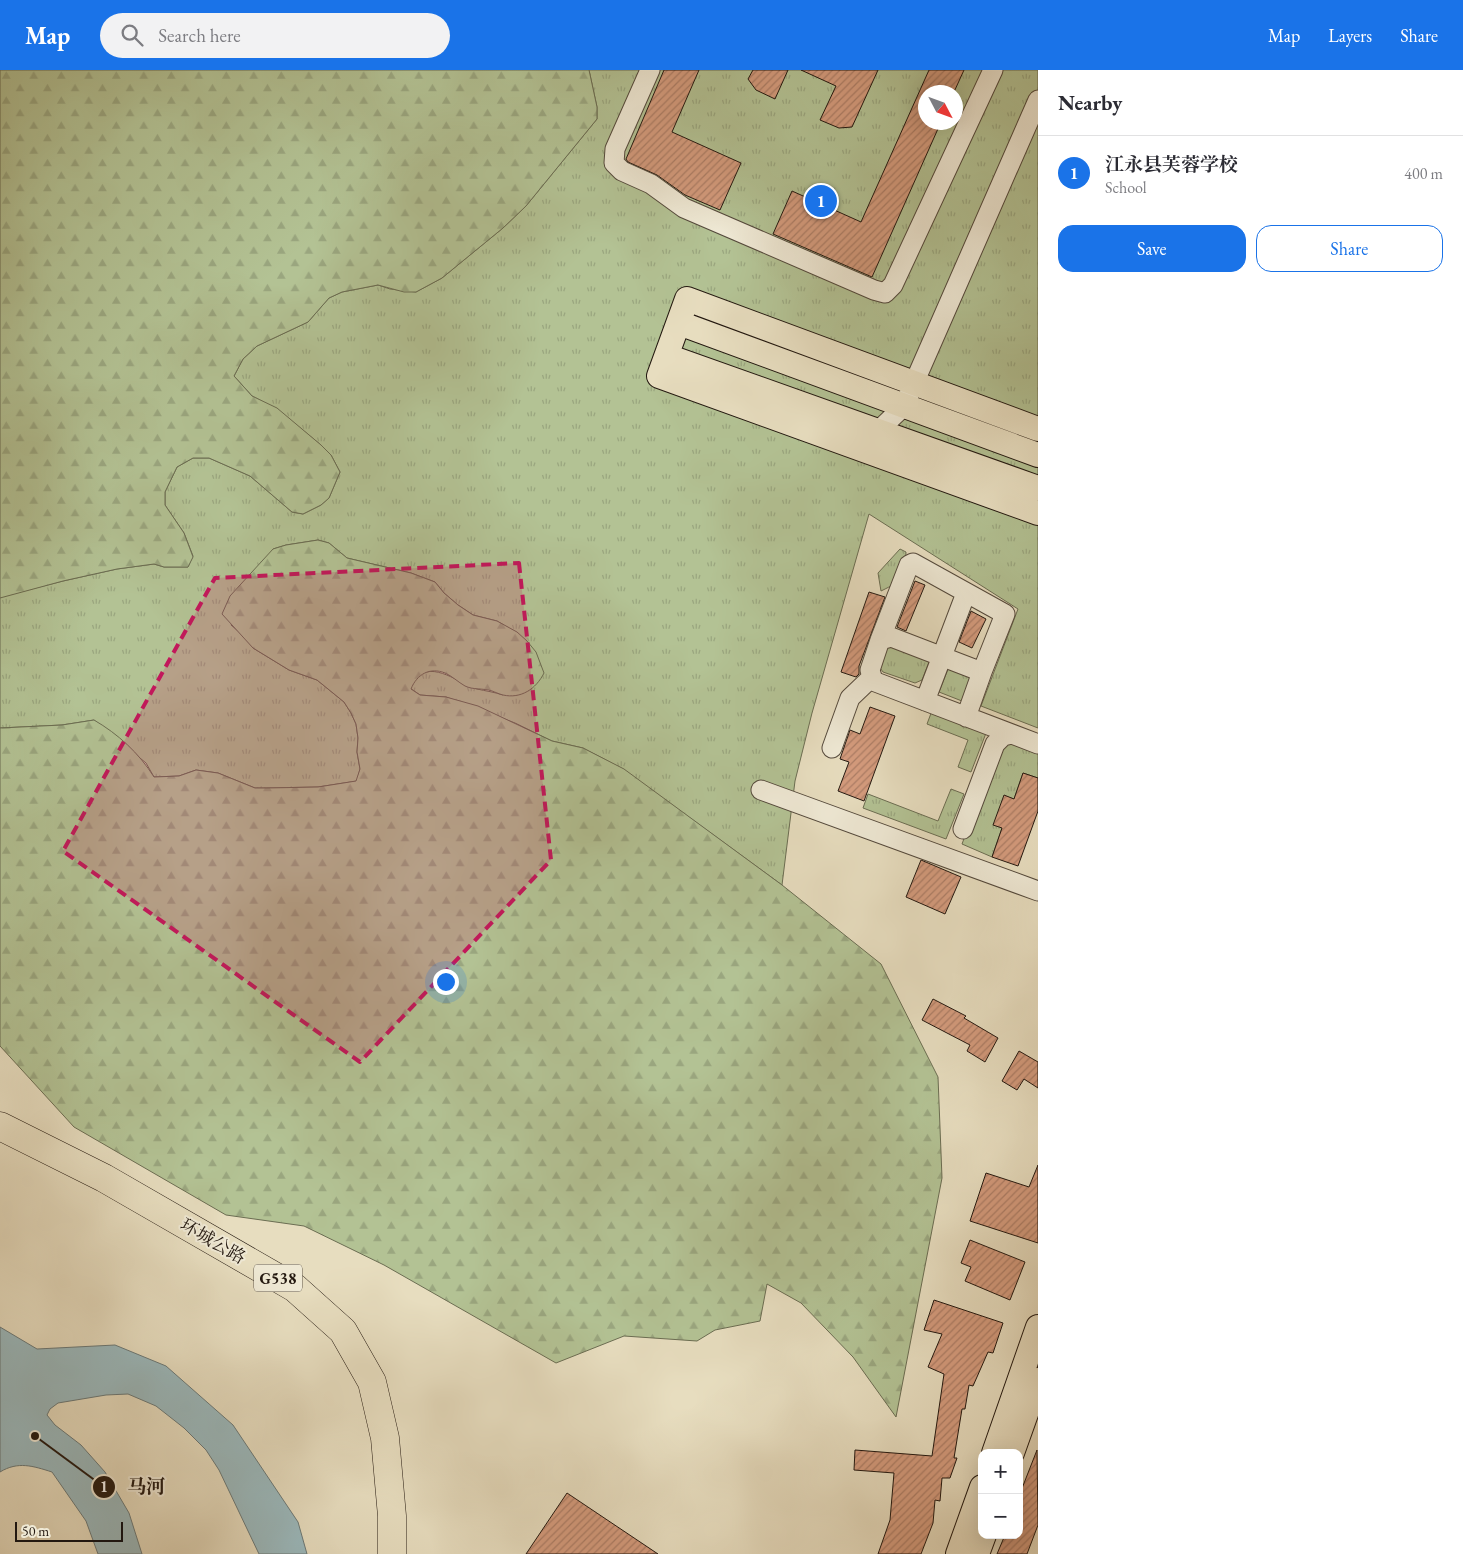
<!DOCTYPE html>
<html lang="en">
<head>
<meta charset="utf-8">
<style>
  :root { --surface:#fff; --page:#f2f2f3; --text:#2b2b33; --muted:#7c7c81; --line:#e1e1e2; --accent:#1a73e8 }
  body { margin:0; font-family:"EB Garamond","Noto Serif SC",serif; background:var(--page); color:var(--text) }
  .controls { position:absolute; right:15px; bottom:15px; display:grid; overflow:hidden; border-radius:10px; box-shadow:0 5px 20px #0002 }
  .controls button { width:45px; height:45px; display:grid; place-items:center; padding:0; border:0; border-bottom:1px solid var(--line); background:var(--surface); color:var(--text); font:25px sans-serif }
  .compass { position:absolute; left:918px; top:15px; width:45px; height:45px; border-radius:50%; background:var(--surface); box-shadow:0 5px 20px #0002; rotate:131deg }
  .scale { position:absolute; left:15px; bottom:12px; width:108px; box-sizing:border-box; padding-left:5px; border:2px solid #231810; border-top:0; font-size:14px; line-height:18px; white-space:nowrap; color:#231810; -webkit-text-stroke:4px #efe9d5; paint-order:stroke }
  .you { position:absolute; left:445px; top:911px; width:18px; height:18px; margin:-12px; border:4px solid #fff; border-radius:50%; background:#1a73e8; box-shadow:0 0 0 8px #1a73e833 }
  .badge { display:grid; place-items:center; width:32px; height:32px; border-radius:50%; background:var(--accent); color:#fff; font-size:16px; font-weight:700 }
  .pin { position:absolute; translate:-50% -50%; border:2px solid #fff; box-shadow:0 1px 5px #0006 }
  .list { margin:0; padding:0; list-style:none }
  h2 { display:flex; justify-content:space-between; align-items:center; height:65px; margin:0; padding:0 20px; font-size:21px }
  h2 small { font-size:16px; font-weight:400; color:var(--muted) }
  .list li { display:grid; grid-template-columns:32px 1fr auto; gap:15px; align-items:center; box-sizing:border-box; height:75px; padding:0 20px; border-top:1px solid var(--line) }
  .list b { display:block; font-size:19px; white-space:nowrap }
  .list p { margin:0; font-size:16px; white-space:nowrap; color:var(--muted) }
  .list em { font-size:16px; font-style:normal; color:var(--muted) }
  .actions { display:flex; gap:10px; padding:15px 20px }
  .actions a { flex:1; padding:11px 0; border:1px solid var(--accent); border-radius:15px; text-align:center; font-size:18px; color:var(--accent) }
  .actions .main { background:var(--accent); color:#fff }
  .icon { flex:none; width:28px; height:28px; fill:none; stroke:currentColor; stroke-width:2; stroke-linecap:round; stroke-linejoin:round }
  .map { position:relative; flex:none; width:1038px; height:1484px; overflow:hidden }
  header { display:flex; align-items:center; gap:30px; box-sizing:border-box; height:70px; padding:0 25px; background:var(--accent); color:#fff }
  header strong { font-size:24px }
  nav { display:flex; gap:28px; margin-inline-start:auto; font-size:18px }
  .search { width:350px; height:45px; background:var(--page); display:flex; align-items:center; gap:12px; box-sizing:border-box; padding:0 18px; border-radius:28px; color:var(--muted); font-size:19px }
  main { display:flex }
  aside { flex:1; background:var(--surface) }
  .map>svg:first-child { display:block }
</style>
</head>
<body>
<header>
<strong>Map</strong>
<div class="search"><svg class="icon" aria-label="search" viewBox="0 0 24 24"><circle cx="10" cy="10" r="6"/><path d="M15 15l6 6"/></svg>Search here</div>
<nav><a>Map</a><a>Layers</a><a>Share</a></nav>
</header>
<main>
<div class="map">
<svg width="1038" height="1484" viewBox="0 0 1038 1484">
  <defs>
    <pattern id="grass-tufts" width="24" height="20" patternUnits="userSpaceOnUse" patternTransform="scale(1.25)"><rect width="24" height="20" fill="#b3c294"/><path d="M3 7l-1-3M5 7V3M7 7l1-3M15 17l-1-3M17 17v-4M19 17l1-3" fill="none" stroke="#9aa67f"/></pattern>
    <pattern id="forest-firs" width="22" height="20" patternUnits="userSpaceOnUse" patternTransform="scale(1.25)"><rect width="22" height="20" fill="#b3c294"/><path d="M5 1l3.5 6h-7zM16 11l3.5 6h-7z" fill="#9aa67f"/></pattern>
    <pattern id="building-hatch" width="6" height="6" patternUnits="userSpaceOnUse" patternTransform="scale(1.25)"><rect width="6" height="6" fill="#d49b7d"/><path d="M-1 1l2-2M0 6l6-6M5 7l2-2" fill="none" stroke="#ac7d65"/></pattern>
  </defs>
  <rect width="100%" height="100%" fill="#e7ddbf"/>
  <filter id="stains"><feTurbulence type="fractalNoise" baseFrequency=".004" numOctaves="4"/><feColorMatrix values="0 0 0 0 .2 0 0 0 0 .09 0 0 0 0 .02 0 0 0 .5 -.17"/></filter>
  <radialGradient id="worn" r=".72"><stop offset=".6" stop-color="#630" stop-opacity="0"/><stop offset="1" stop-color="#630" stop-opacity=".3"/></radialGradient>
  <path fill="url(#grass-tufts)" stroke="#6b6d52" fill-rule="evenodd" d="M589,0h449v658l-57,-22 37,-97 -149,-95 -57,199 -17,68 -13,104 -159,-116 -40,-21 -31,-7 -37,-18 -55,-21 -14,-5 -26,-2 -10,-7c2,-3 4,-8 6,-10 17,-18 44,6 61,11 9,2 17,3 26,6l14,-62 -20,-12 -24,-6 -15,-10 -14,-12 -9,-11 -24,-9 -64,-15 -18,-15 -11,-3 -32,5 -13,4 -42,76 14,12 8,11 36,22 28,10 27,22 7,11 5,11 2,14 -1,14 3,17 -3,12 -39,6 -52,1h-11l-37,-15 -22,-3 -17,6 -25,1 -8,-14 -52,-43 -32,5 -62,3v-131l63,-16 54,-12 37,-5 10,3h24l5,-11 -9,-23 -19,-28v-13l12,-25 16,-9h16l41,18 42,36 11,2 18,-9 8,-7 11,-26 -9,-17 -10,-10 -44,-36 -25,-13 -18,-20 9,-17 14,-13 51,-24 21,-24 13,-6 36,-7 12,4 26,3 26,-14 61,-50 23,-22 71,-87v-12zM926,22h30v30h-30z
    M900,479l6,3c-1,25 -2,28 -25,39l-3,-18z
    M885,576l39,8 5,8 -7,18 -7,3 -32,-11 -5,-7z
    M950,594l27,10 -10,29 -28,-11z
    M933,638l55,20 -17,44 -13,-5 10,-27 -41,-16z
    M1011,667l27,11v30l-15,-5 -9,26 -9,-3 -3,32 -10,29 -30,-13 34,-92z
    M951,719l13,5 -18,45 -83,-31 5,-14 70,27z"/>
  <path fill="url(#forest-firs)" stroke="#6b6d52" d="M0,0h589l8,37v12l-71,87 -23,22 -61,50 -26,14h-12l-26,-7 -36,7 -13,6 -21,24 -51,24 -14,13 -9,17 18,20 25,12 44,37 10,10 9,17 -11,26 -8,7 -18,9 -11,-2 -42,-36 -41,-18h-16l-16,9 -12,25v13l19,28 9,24 -5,10h-24l-10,-3 -37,5 -54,12 -63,17z
    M318,470l11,3 18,15 64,15 24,9 9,11 14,12 15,10 24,6 20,11 10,9 9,11 8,21c-8,16 -23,26 -41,22 -4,-1 -8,-3 -11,-4 -9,-3 -19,-1 -27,-5 -7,-4 -13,-10 -20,-13 -15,-6 -28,1 -34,16l9,6 26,2 32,9 74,35 31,7 41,21 158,116 99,79 57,113 4,101 -46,239 -43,-60 -52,-54 -34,-19 -7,37 -45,9 -18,11 -73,-5 -68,27 -172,-98 -80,-39 -78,-11 -152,-88 -74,-81v-318l62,-3 32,-5c24,14 45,33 60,57l25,-1 17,-6 22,3 37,15h11l52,-1 38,-6 4,-12 -3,-17 1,-14 -2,-14 -5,-11 -7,-11 -27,-22 -28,-10 -36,-22 -31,-34 8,-18 43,-47 13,-4z"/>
  <path fill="#9bb9bd" stroke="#6b7978" d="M0,1257l37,22 78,-4 51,21 67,59 65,97 9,32h-48l-40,-84 -13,-20 -22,-22 -28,-22 -28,-12 -22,1 -48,8 -8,6 -3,6 8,10 26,20 24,27 24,41 13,41h-44l-12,-33 -34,-49c-19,-6 -34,-11 -52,0z"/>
  <path fill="url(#building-hatch)" stroke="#231810" d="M664,0h35l-27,62 69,31 -21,47 -35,-15 -28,-20 -29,-13 -2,-3z
    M753,0h35l-13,29 -19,-9 -8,-11z
    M801,0h77l-26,57 -13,1 -19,-8 16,-34z
    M929,0h35l-10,22h-28v30h15l-69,155 -99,-43 19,-43 69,31z
    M915,511l10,4 -19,46 -9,-4z
    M869,522l16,5 -26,69v8l-3,3 -15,-5z
    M971,541l15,8 -14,29 -13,-6z
    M870,637l25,9 -31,85 -26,-10 11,-29 -9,-3 10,-29 10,4z
    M1023,703l15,5v33l-20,55 -26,-9 10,-29 -9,-3 11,-30 10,4z
    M921,790l40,17 -16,37 -39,-17z
    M933,929l33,17 -2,2 34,20 -13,24 -18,-11 3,-6 -48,-25z
    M1019,981l19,11v26l-14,-9 -7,11 -15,-9z
    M1038,1095v78l-68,-22 16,-48 43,14z
    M970,1170l55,22 -15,38 -45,-19 6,-14 -10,-4z
    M934,1230l69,23 -10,30 -5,-1 -15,34 -4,-1 -4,24h-3l-8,49h3l-7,20h-8l-2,23 -5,-1 -2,23 -12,31h-43l12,-34 4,-47 -40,-3 1,-20 77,6 12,-82 -16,-7 14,-33 -18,-4z
    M1037,1380l1,75 -11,29h-30l8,-19h14v-39z
    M567,1423l91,61h-132z"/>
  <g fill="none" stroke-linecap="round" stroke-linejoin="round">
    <g stroke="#54493c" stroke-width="21">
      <path id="minor" d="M650,0l-35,79 -1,14 8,8 29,13 33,24 190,82 11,3 8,-8 100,-215
        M874,372l4,-11 26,-25 134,-306
        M880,570l29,-75 4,-2 92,51 -23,58
        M925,631l41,-108
        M966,647l16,-45 -91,-35 -11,3 -10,30 3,11 165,63
        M832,678l18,-50 22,-21
        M761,720l277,101
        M963,759l32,-85 8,-8 9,-2"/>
    </g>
    <g stroke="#231810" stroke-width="26">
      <path id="major" d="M679,253l359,132
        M667,286l371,132
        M1038,359l-351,-130 -28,77 379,137
        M994,1383l44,-126
        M1012,1383l26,-73
        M958,1484l24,-67
        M977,1484l7,-19"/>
    </g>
    <g stroke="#231810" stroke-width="29">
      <path id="highway" d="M0,1056l104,52 191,110 48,43 29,51 13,56 7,78v38"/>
    </g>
    <use href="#minor" stroke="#efe9d5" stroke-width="19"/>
    <use href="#major" stroke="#e7ddbf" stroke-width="24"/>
    <use href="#highway" stroke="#e7ddbf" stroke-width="28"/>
  </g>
  <path fill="#c2185b" fill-opacity="0.2" stroke="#c2185b" stroke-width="4" stroke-dasharray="10 6" stroke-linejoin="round" d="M519,493l32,297 -191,202 -297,-211 152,-273z"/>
  <g text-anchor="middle" stroke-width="4" stroke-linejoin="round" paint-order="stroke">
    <rect fill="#efe9d5" stroke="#60574b" stroke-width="1" x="254" y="1194.5" width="48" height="27" rx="4"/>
    <g font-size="16" font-weight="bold" fill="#231810">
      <text x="278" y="1214">G538</text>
    </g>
    <g font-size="18" fill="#231810" stroke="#efe9d5">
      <text transform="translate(213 1171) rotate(30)" y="6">环城公路</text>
    </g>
  </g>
  <path fill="none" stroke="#231810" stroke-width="2" d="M35 1366L104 1417"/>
  <g fill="#231810" stroke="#efe9d5" stroke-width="2">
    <circle cx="35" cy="1366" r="5"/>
    <circle cx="104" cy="1417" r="12"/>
  </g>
  <g font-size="15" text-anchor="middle" font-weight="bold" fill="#fff">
    <text x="104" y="1422">1</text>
  </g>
  <g font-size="19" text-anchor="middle" font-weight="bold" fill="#231810" stroke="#efe9d5" stroke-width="4" stroke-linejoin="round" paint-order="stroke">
    <text x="146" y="1423">马河</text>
  </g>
  <rect width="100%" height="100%" filter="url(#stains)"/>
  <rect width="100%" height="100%" fill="url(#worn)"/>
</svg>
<div class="controls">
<button>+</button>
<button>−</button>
</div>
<svg class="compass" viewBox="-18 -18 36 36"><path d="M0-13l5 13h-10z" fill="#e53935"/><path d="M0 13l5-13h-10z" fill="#7c7c81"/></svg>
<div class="scale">50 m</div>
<div class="you"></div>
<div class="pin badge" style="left:821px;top:131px">1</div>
</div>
<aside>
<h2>Nearby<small></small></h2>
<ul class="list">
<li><span class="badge">1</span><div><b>江永县芙蓉学校</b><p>School</p></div><em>400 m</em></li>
</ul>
<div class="actions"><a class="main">Save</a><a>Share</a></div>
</aside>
</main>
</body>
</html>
